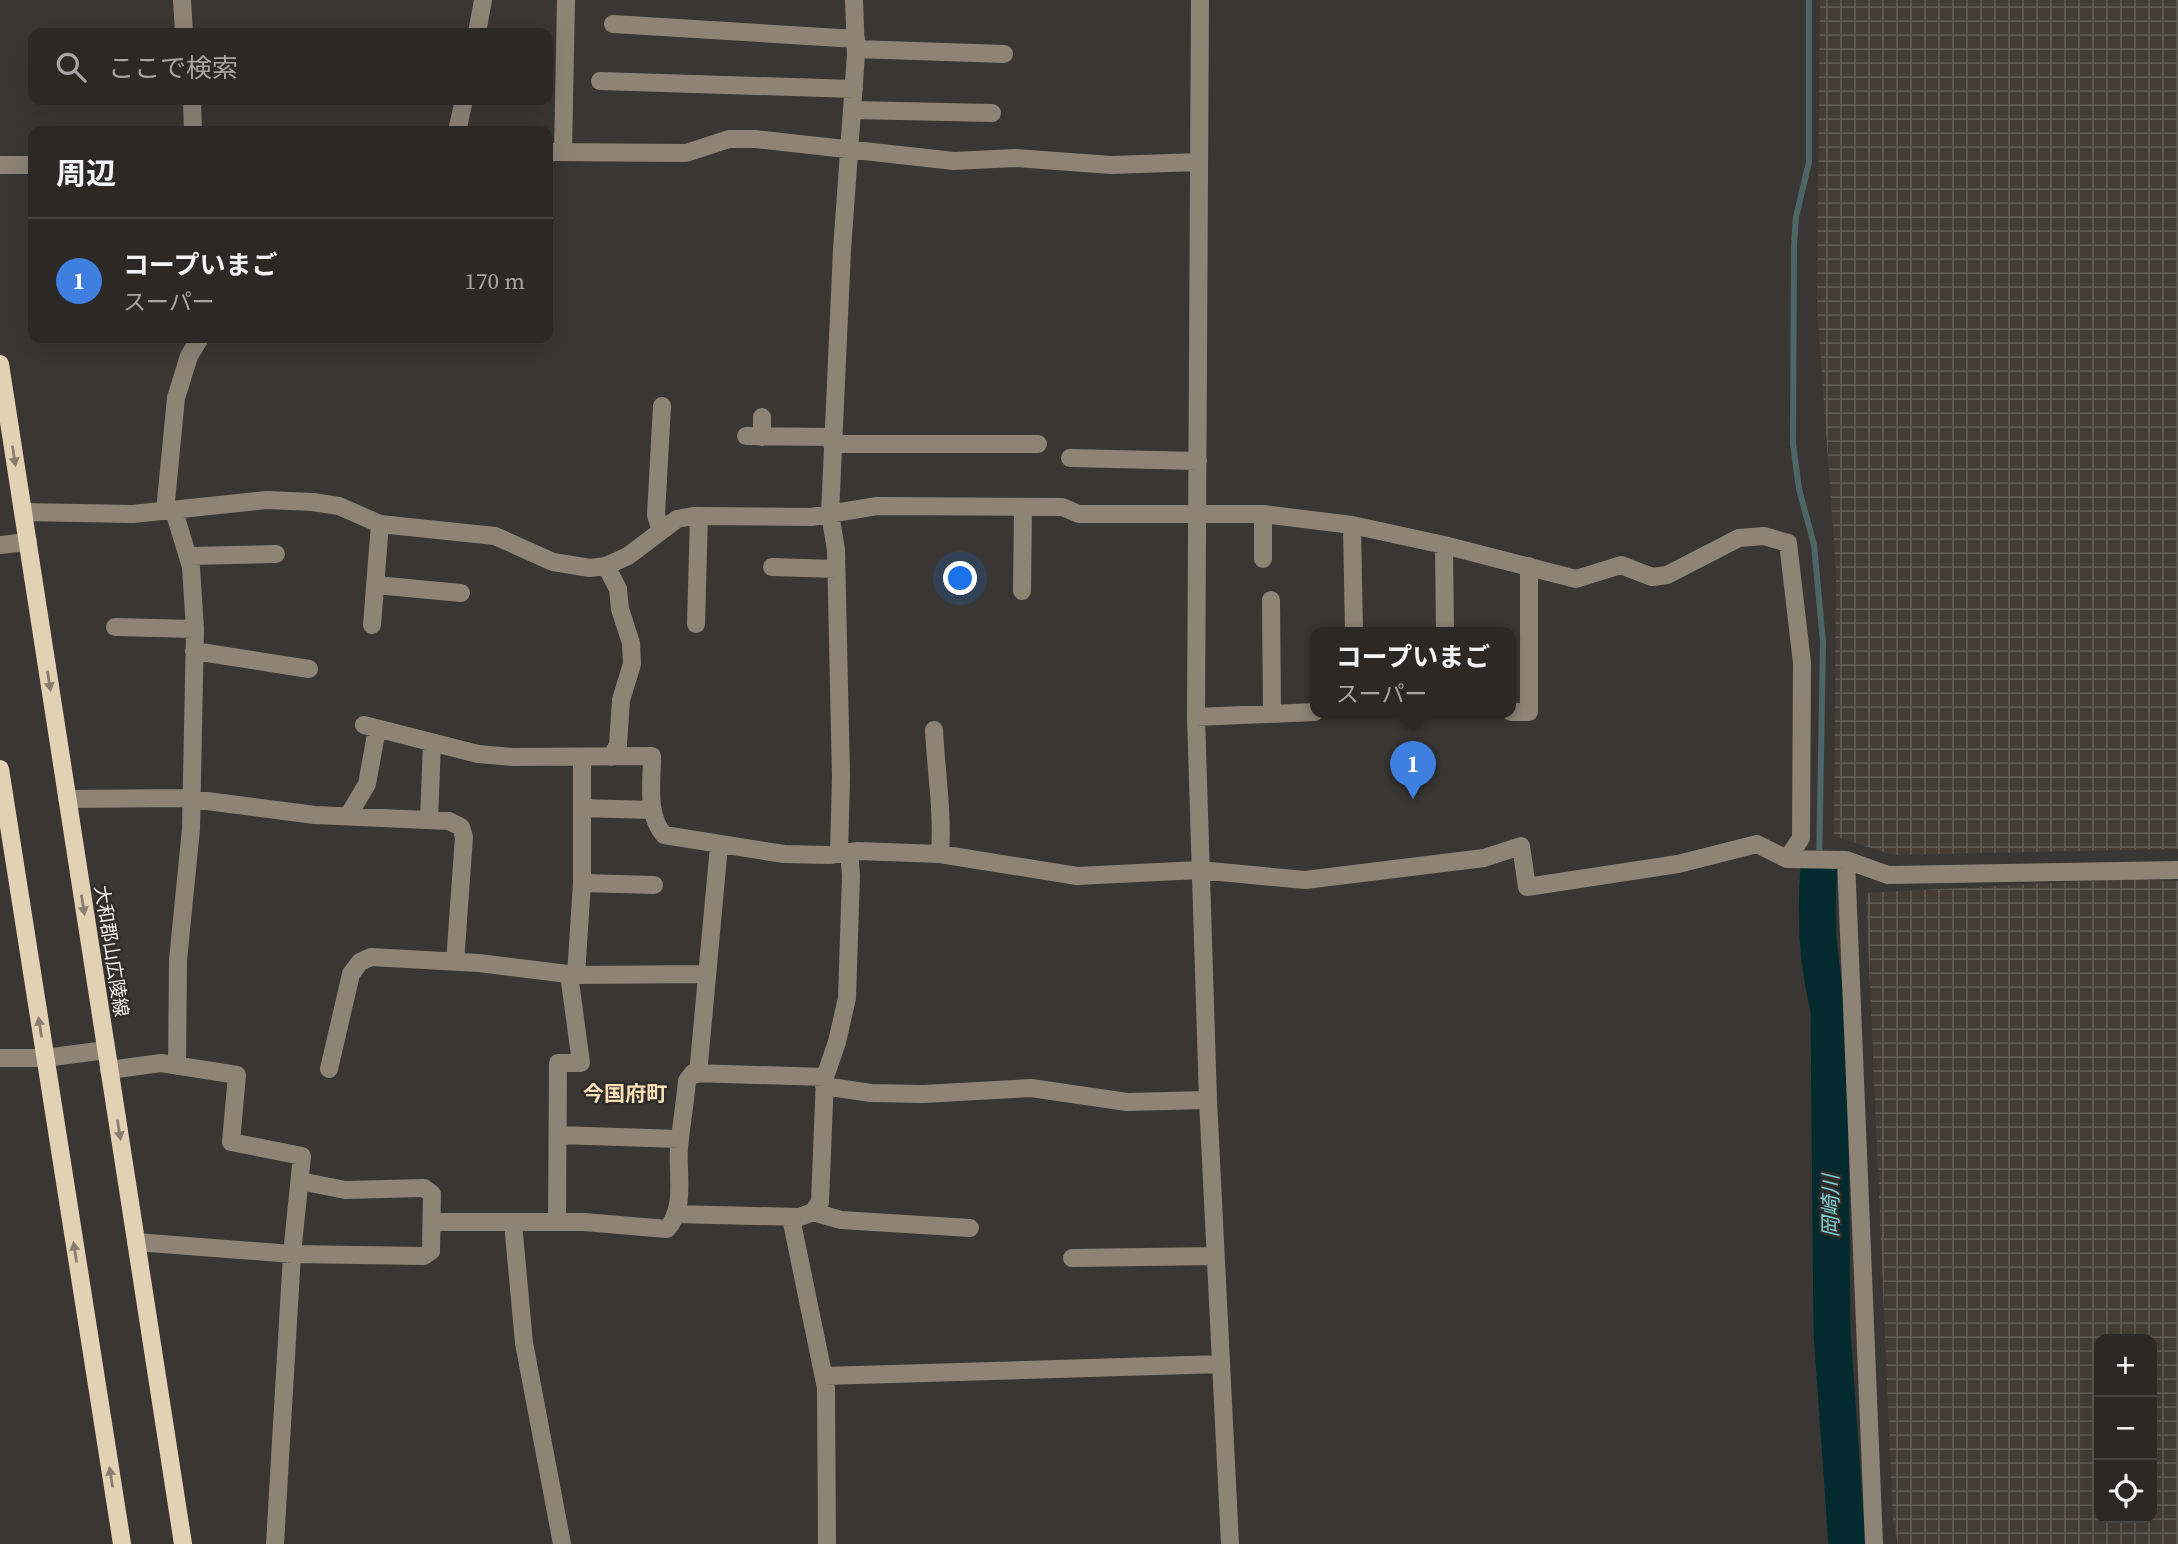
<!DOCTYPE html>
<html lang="ja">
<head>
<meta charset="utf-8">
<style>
  :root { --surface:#2b2826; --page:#33302e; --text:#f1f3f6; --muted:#a6a6a7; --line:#474443; --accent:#db2777 }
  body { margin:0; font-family:"Source Serif 4","Noto Sans JP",serif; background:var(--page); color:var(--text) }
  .controls { position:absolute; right:21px; bottom:21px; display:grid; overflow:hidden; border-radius:14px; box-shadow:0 7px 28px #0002 }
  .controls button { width:63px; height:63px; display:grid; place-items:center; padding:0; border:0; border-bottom:2px solid var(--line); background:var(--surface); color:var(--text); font:35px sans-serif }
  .you { position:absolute; left:961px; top:579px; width:24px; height:24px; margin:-18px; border:5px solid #fff; border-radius:50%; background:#1a73e8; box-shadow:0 0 0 10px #1a73e833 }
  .badge { display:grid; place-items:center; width:46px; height:46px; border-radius:50%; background:var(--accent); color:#fff; font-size:23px; font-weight:700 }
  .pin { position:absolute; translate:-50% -58px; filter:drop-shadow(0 2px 4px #0008) }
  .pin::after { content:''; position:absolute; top:37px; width:24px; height:21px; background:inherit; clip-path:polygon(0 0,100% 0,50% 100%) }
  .popup { position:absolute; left:1310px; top:627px; width:206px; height:91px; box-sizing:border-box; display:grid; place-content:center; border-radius:14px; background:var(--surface); filter:drop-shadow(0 2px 5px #0005); font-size:23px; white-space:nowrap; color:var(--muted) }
  .popup b { font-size:26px; color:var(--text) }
  .popup::after { content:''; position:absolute; left:50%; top:100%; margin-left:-14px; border:14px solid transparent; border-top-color:var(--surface) }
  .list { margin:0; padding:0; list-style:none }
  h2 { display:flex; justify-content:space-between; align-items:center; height:91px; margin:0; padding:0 28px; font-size:30px }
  h2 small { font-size:23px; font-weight:400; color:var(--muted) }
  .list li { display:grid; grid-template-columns:46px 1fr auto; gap:21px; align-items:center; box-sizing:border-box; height:126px; padding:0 28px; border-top:2px solid var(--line) }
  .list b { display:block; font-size:26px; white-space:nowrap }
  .list p { margin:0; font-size:23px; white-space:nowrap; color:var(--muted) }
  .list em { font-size:23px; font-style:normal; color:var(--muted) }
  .icon { flex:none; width:38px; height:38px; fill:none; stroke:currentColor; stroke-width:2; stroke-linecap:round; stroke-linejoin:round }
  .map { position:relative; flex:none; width:2178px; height:1544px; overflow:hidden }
  .search { position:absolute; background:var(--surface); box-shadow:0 7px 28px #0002; left:28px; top:28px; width:525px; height:77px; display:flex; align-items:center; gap:18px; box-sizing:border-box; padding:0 24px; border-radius:14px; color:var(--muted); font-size:26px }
  .panel { position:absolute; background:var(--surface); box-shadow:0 7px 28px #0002; left:28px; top:126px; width:525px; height:217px; border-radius:14px }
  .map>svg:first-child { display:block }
</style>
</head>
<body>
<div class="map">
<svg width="2178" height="1544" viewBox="0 0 2178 1544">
  <defs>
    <pattern id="industrial-grid" width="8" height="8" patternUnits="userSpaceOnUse" patternTransform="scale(1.75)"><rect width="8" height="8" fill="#453d35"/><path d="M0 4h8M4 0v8" fill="none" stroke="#605a53"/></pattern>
  </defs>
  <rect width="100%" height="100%" fill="#393633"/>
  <path fill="url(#industrial-grid)" fill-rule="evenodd" d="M1820,0h358v849l-285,6 -59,-19 2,-265 -19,-264z
    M2124,879l54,2v663h-280l-5,-23 -27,-628zM2099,1339h53v179h-53z"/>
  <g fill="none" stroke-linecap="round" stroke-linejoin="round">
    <path stroke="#4c6668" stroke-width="6" d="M1809,0v162l-13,55 -2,28 -1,199 6,45 15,56 9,97 -4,227"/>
    <path stroke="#032a2e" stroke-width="37" d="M1819,869c-4,49 -2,93 10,140l3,324 15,211"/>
    <path stroke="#8d8476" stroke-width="18" d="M182,0l2,33
      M1200,0l-4,717 12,383 22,444
      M613,24l243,15
      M477,33l6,-33
      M856,49l148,5
      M600,81l254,8
      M192,100l1,31
      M853,110l139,3
      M457,131l7,-31
      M548,152l138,1 43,-14h26l199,22 61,-3 96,7 88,-3
      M563,152l3,-152
      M0,165h33
      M746,436l86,1
      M762,437v-20
      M832,444h206
      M1070,458l128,3
      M165,511l11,-113 13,-42 11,-18
      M174,511l17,56 4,62 -4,200 -13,131 -1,106
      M23,512l110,2 134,-14 46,2 26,4 41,18 115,12 58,26 37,6 16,-2 22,-10 49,-37 16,-3 118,1 66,-11 185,1 17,7h184l89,11 92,20 132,34 45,-14 31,12 15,-2 72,-37 25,-2 24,7 14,120 -1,175 -14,21
      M1263,514v45
      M1352,525l2,108
      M661,531l-5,-16 6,-109
      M0,545l28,-3
      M1444,545l1,88
      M189,556l87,-2
      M606,566l12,23 2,20 11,34 1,21 -11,36 -3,45 -7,12
      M772,567l64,2
      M376,585l85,8
      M1022,591l1,-84
      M1271,600l1,111
      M696,624l3,-108
      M372,625l8,-101
      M115,627l80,2
      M194,651l115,18
      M1511,712h18v-146
      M1196,717l119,-5
      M364,725l114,29 35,3 139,-1c0,27 -6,58 12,79l120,19 45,1 29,-4 82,3 137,22 122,-6 106,10 179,-22 37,-12 6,41 151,-23 79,-20 30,15 59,1 42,15 290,-5
      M934,730c2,42 9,81 6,124
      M67,799l117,-1 131,17 134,6 12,6 3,10 -9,125
      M582,808l70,2
      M348,816l19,-32 10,-55
      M429,820l3,-77
      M839,854l2,-77 -5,-227 -6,-36 12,-264 14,-196 -2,-54
      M1846,860l28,684
      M582,883l72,2
      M576,975l6,-92v-126
      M0,1058h45l61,-8
      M329,1069l22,-95 9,-12 11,-5 108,6 97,12 131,-1
      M109,1070l52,-7 76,12 -6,67 71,14 -10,98 -17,290
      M698,1074l21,-228
      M824,1086l47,7 52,1 108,-6 96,14 81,-2
      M558,1135l122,4
      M813,1212l28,8 129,8
      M675,1214l125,3 13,-5 7,-10 5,-125 12,-35 10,-44 4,-123 -2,-22
      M791,1218l35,170 1,156
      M432,1222h152l83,7c19,-21 10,-56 12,-81 2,-22 6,-44 8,-67l6,-8 132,4
      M557,1222l1,-159h23l-12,-89
      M513,1223l11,120 38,201
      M136,1242l156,12 132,2 7,-5 1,-57 -8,-6 -79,2 -45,-9
      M1072,1258l143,-2
      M824,1376l397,-12"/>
    <path stroke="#e3d1b3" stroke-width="18" d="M0,364l183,1180
      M0,769l122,775"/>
  </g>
  <defs><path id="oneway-solid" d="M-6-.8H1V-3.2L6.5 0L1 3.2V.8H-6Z" transform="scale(1.75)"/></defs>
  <g fill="#897e6e">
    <use href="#oneway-solid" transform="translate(14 456) rotate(81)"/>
    <use href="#oneway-solid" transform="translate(49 681) rotate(81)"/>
    <use href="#oneway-solid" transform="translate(83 905) rotate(81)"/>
    <use href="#oneway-solid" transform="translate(40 1027) rotate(-99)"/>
    <use href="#oneway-solid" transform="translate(119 1130) rotate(81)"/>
    <use href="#oneway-solid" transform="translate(75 1252) rotate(-99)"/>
    <use href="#oneway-solid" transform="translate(111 1477) rotate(-99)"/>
  </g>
  <g text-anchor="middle" stroke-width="5" stroke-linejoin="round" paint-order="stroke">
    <g font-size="19" fill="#f5f3f1" stroke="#2f2c29">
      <text transform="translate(112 951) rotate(81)" y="7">大和郡山広陵線</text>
    </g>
    <g font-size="21" font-weight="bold" fill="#fae0b7" stroke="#2f2c29">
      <text x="625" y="1101">今国府町</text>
    </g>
    <g font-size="21" font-style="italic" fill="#7ed3db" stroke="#2f2c29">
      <text transform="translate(1831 1206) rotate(-90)" y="7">岡崎川</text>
    </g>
  </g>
</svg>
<div class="controls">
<button>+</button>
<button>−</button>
<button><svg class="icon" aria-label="locate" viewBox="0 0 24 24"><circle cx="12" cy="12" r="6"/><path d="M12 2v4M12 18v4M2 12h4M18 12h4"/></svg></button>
</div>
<div class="you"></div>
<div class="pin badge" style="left:1413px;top:799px;background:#3f7fe0">1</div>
<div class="popup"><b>コープいまご</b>スーパー</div>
<div class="search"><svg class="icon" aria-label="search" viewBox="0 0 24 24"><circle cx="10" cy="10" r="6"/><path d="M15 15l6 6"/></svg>ここで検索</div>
<section class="panel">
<h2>周辺<small></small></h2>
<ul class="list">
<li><span class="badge" style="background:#3f7fe0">1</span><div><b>コープいまご</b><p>スーパー</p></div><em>170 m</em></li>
</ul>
</section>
</div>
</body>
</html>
